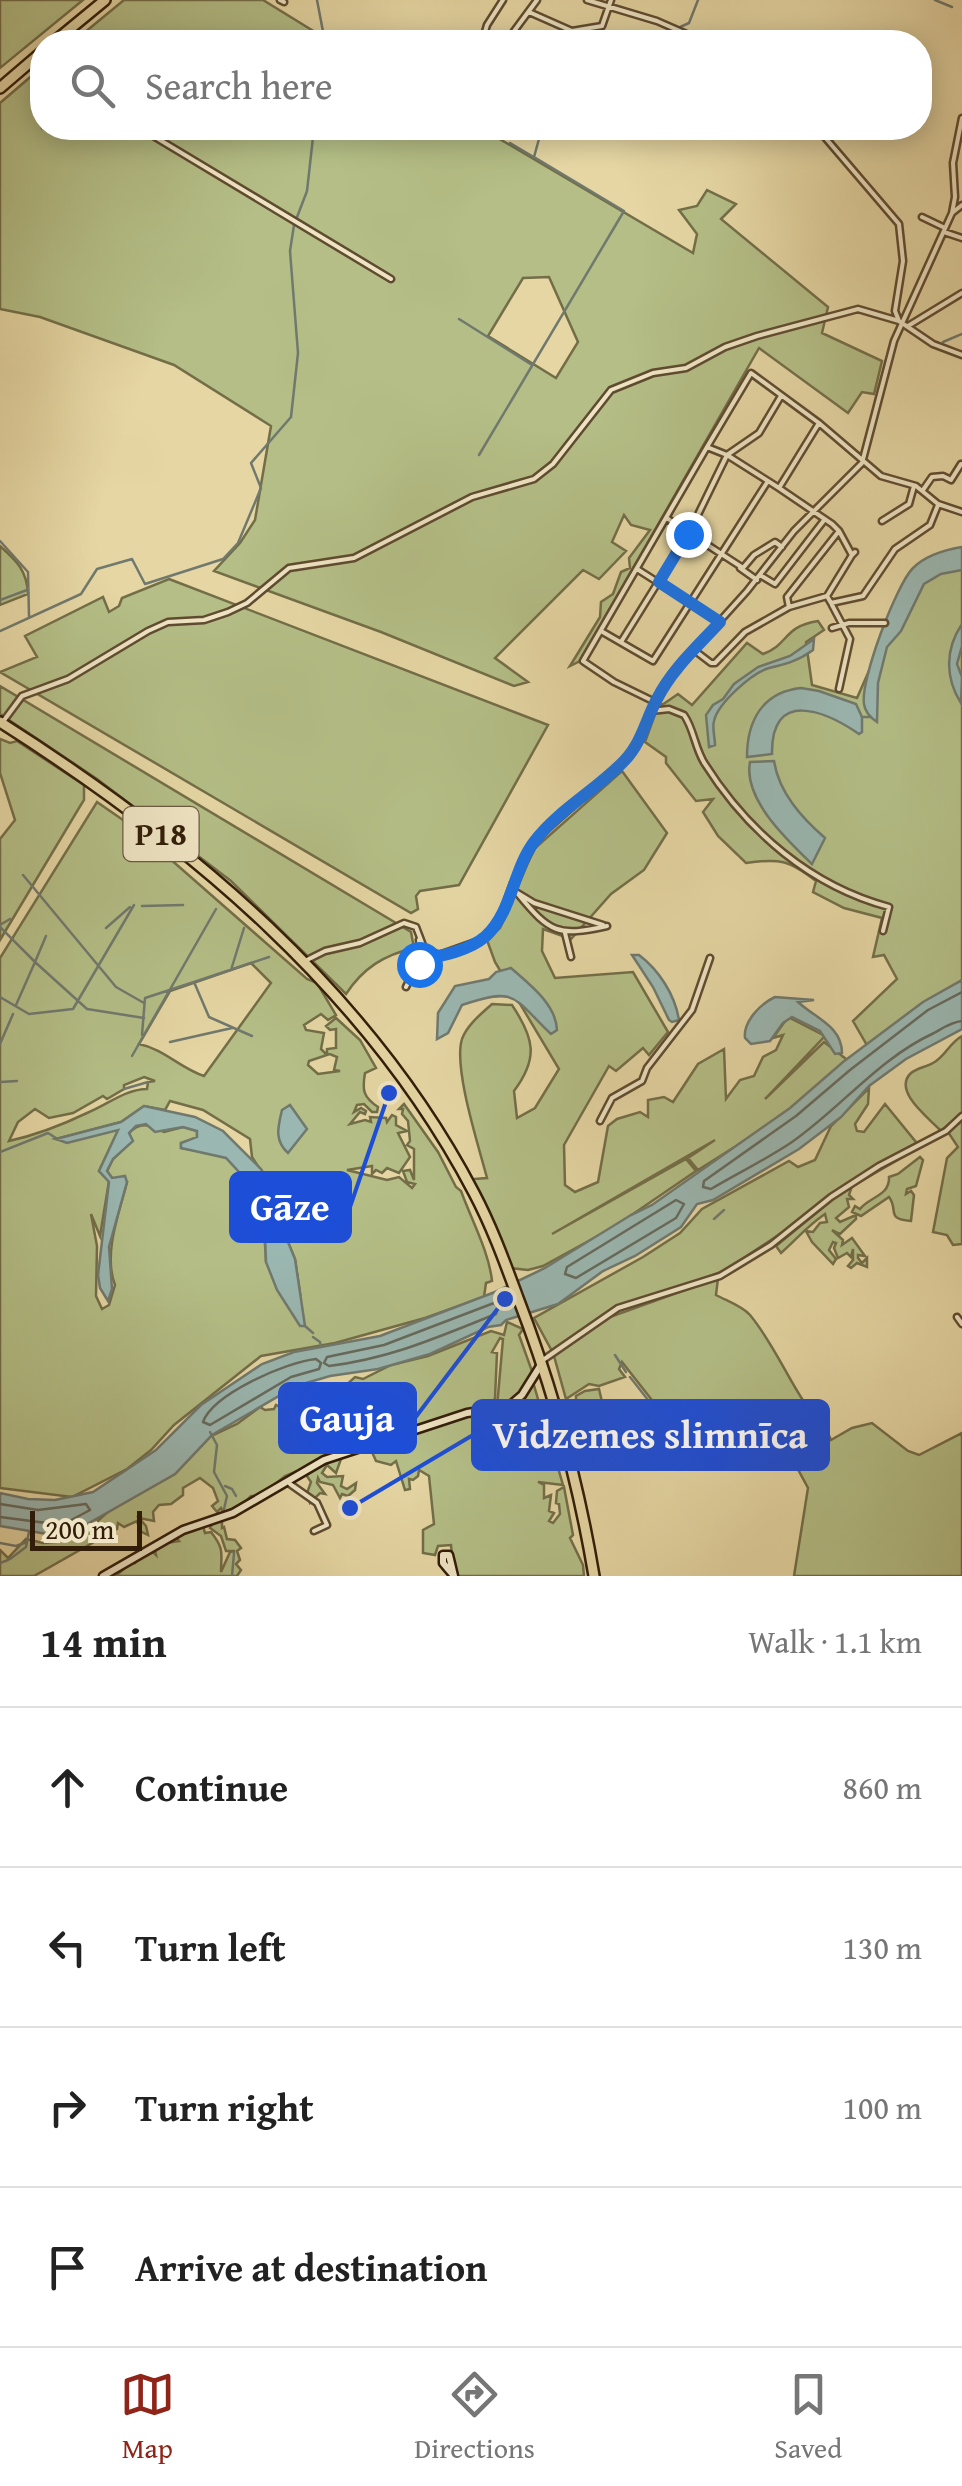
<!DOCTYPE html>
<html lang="en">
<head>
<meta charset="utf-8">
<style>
  :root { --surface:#fff; --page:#f6f6f6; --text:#222; --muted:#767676; --line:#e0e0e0; --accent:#8f2418 }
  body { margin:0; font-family:"Gentium Book Plus",serif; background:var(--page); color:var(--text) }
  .scale { position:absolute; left:30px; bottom:25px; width:112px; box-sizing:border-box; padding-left:10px; border:5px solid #321d09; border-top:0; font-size:28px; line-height:35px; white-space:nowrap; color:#321d09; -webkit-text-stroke:8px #eee4c3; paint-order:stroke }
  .stop { position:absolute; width:30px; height:30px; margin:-22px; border:8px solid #1a73e8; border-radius:50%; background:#fff }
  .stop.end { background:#1a73e8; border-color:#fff; box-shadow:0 2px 10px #0008 }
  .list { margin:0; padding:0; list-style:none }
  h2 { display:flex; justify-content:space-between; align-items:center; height:130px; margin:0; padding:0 40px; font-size:42px }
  h2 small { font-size:32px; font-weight:400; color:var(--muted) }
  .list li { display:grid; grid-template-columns:65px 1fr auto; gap:30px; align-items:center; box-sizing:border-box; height:160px; padding:0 40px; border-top:2px solid var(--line) }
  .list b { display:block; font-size:38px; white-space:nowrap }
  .list em { font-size:32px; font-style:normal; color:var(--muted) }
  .icon { flex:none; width:55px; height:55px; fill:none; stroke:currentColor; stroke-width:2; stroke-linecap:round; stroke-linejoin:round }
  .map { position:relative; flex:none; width:962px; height:1576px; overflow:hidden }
  .search { position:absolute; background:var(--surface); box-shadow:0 5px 25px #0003; left:30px; right:30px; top:30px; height:110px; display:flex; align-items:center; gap:25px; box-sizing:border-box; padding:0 35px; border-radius:40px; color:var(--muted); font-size:38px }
  .sheet { height:770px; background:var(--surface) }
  nav { display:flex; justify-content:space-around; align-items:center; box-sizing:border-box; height:140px; border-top:2px solid var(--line); background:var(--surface); font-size:28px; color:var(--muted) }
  nav a { display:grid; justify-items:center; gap:5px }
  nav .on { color:var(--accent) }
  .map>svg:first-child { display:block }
</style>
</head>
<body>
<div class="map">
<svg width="962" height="1576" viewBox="0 0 962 1576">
  <rect width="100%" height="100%" fill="#e5d6a3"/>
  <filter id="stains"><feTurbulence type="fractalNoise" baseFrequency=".002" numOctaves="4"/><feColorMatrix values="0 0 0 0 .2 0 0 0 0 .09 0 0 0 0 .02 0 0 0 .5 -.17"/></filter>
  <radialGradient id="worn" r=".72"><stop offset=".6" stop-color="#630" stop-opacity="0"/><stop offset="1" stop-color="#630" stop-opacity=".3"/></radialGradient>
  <path fill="#b4be86" stroke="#736e48" stroke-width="2.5" fill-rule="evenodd" d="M0,0h83l-83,68z
    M124,0h139l52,32 3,10h-245z
    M42,67v61h439l212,125 4,-19 -18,-24 18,-4 10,-16 29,14 -15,15 107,88 -6,26 60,28 -8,33 -12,-2 -14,21 -89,-65 -179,313 -10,5 30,-49 1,-15 12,-8 8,-22 9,-4 -1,-10 21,-28 -19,-5 -7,-10 -12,27 14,9 -27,28 -16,-9 -88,88 33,24 -14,4 -133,-54 -167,-61 26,-28 15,-23 16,-94 -97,-61 -134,-48 -40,-8v-206zM549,277l29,65 -22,36 -68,-42 35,-58z
    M0,546c17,15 27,25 28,48l-28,11z
    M962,557v428l-94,62 -15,-26 44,-42 -13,-24 -11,2 9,-39 -38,-10 -31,-16 3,-11c-27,-21 -37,-23 -70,-18l-28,-27 -15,-24 10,-13 -17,2 -30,-38v-6l-21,-15 14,-39 3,2 16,-11 14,11 55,-62 16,11c27,-10 19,-27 55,-33l6,9 -18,12 6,43 45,13 44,-100z
    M169,579l379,146 -89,160 -39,6 -4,5 2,13 -7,4 -411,-241 37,-15 -12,-21 78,-39 6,15 10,-6 3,-8z
    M0,686l411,246 3,16c-30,7 -51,20 -68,46l-115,-113 -134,-102 -97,-65z
    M0,739l10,4 7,-2 67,44v15l-5,8 -79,132v-101l15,-19 -15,-47z
    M622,771l45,62 -23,37 -33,24 -40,45 -28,-10 -1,22 13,27 78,-6 35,60 -19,23 -6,-7 -27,23 -7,-5 -45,79 1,40 10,7 23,-10 10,-56 9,-7 23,-7 8,5v-17l16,-3 9,5 25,-38 26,-15 2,50 14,-19 14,-4 9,-19 13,-7 7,-15 -10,3 15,-21 37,19 -60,63 59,-57 26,20 -71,57 -81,51 -10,-12 27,-18 -163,94 134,-75 10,12 -82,56 -71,39 -15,4 -18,-2 -37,-89 14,-1c-8,-31 -34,-110 -25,-139 5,-14 19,-25 30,-35l20,1c22,33 27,53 2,86l3,27 18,-10 24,-39 -64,-107 -8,-22 13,-12 34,-79z
    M97,802l39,27 171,150 10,4 19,32 -8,5 -7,-6 -17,11 2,5 18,3 -3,16 6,6 -18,6 -1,4 10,9 22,-3 -6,-1 3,-13 -10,-4v-4l9,-1v-19l-6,1 -4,-4 10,-8 24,22 16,28 -11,5c-3,17 -2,24 13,34l-1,5h-5l-8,-8 -7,1 -3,7 7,-4 5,3 -1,3 -5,-2 -10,12 15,-4 6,2 -1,-5 16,1 1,4 5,-7 4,2v8l11,6 -9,2 12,24 -11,16 -12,-5 -5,5 -6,-3 -4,4v-8l-25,4 40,10 12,-3 13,11 3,-4 -8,-2 -4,-11 7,-1 4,10v-31l-7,-4 3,-4 -2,-20 -6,-7 1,-5h-4l5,-5 34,48 18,35 5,4c11,30 28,61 31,90l-6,2 -2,14 -59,21 -90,25 -74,13 -87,69 -23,25 -24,19 -55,28 -72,-9v-530zM251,963l20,20 -67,93c-24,-8 -40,-27 -65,-32l31,-53zM144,1077l11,4 -7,1 -1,7c-21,0 -40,16 -60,24 -25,12 -51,22 -78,28l9,-19 17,-13 14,9 24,-5 30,-17 4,3 17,-10v-4zM170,1101l33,9 47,29 2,18 25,39 6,34 12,29 5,34 -34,-31c-1,-35 -8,-81 -38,-103 -11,-7 -33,-8 -47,-11v-5l16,-5v-7l-14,-4 -19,5c-15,-7 -23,-11 -35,1l3,8 -19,18 -6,12 5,7 15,4c-8,31 -24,72 -12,103l-6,20 -7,4 -6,-13 1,-50 -6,-32 9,22 9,-55 -10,-10 20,-42 -52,13 -11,-3 65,-17 23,-16 21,4z
    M962,1036v77l-21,18c-12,-13 -49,-40 -30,-58 6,-5 15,-6 22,-10 13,-7 16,-20 29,-27z
    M869,1088l-1,16 -13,20 2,7 7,1 21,-28 35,43 -74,43 5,-1 -2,6 4,4h-6l2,8 -13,11 4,4 16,-7v4l-16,15 -8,-4 11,10 -1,5 10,-7 13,18 -7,-1v3l4,5 5,-5v9l-10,-4 -6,5 -3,-2 5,-6v-11l-2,8 -4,-4 -9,5 -4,-10 2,-5 -3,-1 -4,8 7,9 -3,5 -21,-22 -6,-11 7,1 7,-9 7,-1 -2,-8c-19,13 -28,25 -44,39l-5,-7 62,-51 -112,75 -105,39 -68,44 -19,-35 109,-61 37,-24 22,-24 87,-48 9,6 17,-7 16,-34z
    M962,1120v124l-9,1 -6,-10 -14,-3 14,-74 11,-11 -10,-15z
    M920,1157l3,3 -7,26 -9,3 -1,5 5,-3 3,4 -3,26c-26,-2 -12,-11 -22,-24l-28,19 -9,-4 3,-6 5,3c9,-12 30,-13 29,-32l9,-3z
    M718,1278l-2,17c11,6 26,11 34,20 24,29 36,61 58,93 8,12 18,18 23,32l21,-12 20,-5 36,28 11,4 43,-22v143h-168l14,-88 -26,-48 -21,4 -50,20h-9l-80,-102 -3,7 6,8 -26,9 -10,-2 -23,15 -12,-43 56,-39z
    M507,1322l16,7 -4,6 14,39 -15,23 -21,10 6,-68 -3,-1 -8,14 5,1 -2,45 -5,9 -24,6 44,-6 23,-25 30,103 -25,-3 6,3v13l7,-3 -2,16 5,2 -5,8 4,2 7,-9 -1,-10 -3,-1 1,-12 7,-4 9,48 -3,3 13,27 1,11h-130l-3,-31 -13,1 -3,9 -12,-2v-23l11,-6 -5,-48 -10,-6 -1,6 -5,4 -4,-1 1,10 -5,1 -9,-29 -5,4 -15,-4 -4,-9 4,-2 -1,-8 27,-10c-20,7 -63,14 -77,27h16l-5,14 -9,-8 -5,8 5,4 16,-1 -2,10 6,3 9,-6 -1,7 -7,6 -6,-2 -2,4 -7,-13 -13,-3 -2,-4 -1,5 8,11 -5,-1 -10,10 -3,-10 4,-11 -9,-13 -17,7 -26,21 -8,-1 -8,8 -19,9 -3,-5 -4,4 -5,-6 6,-5 -5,-13 -13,-10 -17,10v7l-12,9 -12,1 -6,7 1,9 -15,-3 7,8 2,9 -8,-4 -3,-10 -13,6 -6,-4 -1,6 -83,47h-34v-26l8,8 18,-19 17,4 22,-2 19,-8 26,-23 65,-36 36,-38 26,-12 23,-17 5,3 9,-1 2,-4 4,2 6,-8 11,-4 -2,-3h12l2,4 6,-9 9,10 5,-10 10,-3 5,3 11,-10 8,2 28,-14 37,-9 63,-25 13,4z
    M599,1389l9,38 -12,6 -10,-2 -5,-28 -5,-1v-6l9,-5z
    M215,1519l7,4v5l2,-1 3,12 8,1 6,8 -4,3 3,9 -4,4 5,6 -4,6h-121l15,-14 4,1 5,-6 13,-5 3,3 -1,-5 11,-7 13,-2 -4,-5 28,-10 2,7 6,-1c14,18 10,21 10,40l9,-20 5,-1h-9l-5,-15 -11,-8z"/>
  <path fill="#9ab7b1" stroke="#70796e" stroke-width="2.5" d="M962,547v23l-21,4 -17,10 -23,47 -14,16 -9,36 -1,39c-6,-4 -12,-10 -13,-18 -4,-23 32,-119 49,-136 13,-13 31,-18 49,-21z
    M962,624v22l-5,18 5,13 -1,26c-16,-25 -16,-54 1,-79z
    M814,639l-1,11c-15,11 -27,14 -44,18 -17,5 -51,35 -55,53 -2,7 1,17 1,24l-6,2 -3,-32 7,-10 10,-6 11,-15 24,-17 32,-11z
    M801,688l18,3 37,13 6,13v15l-3,2c-35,-24 -88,-45 -87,20l-25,3c0,-37 16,-65 54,-69z
    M774,761c5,32 28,57 51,77l-13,26c-25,-24 -69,-65 -62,-102z
    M632,955h7c20,15 36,40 40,65l-7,2 -3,-2 -16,-33z
    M511,968c18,16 45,36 46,62l-6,4c-38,-36 -34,-48 -89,-29l-14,28 -11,6 1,-26 17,-27 34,-7 7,-7z
    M962,980v49l-56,30 -37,27 -28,31 -42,32 -86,51 -16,4 -16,23 -46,29 -32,15 -45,33 -52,16 -5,5 -13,2 -58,27 -52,15 -48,7 -34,10 -84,49 -37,39 -105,60 -17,1 -53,-9v-33l28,6 27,1 38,-8 63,-42 45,-45 61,-41 32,-12 86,-16 115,-44 50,-24 86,-53 21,-10 138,-97 53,-46 80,-60z
    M775,997l39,3 -16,2c17,16 44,24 44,51l-7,1 -15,-23 -28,-14 -9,6 -13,18 -19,3 -6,-6c-2,-16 15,-34 30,-41z
    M290,1105l17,24 -19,24c-14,-13 -10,-26 -6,-43z
    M144,1106l51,11 28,14 38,38 16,27 6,34 12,29 10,67h-5l-23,-36 -11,-28 -1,-27 -15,-51 -24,-26 -45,-10v-5l16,-6v-6l-14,-4 -28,5 -9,-8 -10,2 -7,7 4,8 -20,18 -6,12 5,7 13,-2 2,6 -18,65 3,42 -4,12 -8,-13 -2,-13 11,-93 -10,-11 19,-41 -51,13 -11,-4 65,-17z"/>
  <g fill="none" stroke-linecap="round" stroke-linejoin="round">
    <path stroke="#666a5d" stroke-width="2.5" d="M962,992l-34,18 -78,60 -54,46 -92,65 -1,6 8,2c27,-16 56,-30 81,-47 50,-35 86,-83 142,-109 9,-5 17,-11 28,-12
      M676,1200l8,4 -8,14 -100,60 -11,-4 2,-7z
      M494,1303l4,4 -2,7c-58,23 -104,44 -167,52l-5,-3 3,-6 57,-12z
      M316,1359l5,4 -2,6 -28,8 -81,48 -7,-3c10,-28 83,-60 113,-63z
      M0,1504l38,6 48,-6 4,6 -28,15 -62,-8"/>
    <path stroke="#70796e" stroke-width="2.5" d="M317,0l8,42
      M935,0l17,7
      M678,28l11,-5 9,-23
      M639,42l34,-12
      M510,143l22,13
      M459,319l73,46
      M943,342l19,-8
      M479,455l145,-244 -90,-54 8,-29
      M0,541l28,31 1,44
      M0,600l27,-10
      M0,631l81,-37 16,-25 35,-10 13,25 78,-25 15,-16 23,-55 -10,-25 40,-46 7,-64 -8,-102 4,-26 13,-34 7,-63
      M862,717h8
      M23,875l93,112 28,16
      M142,906l41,-1
      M0,925l10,-6
      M0,927l35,35 11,-26
      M106,928l24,-21
      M231,970l13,-42
      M194,982l75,-25
      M0,997l29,17 44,-5 61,-104
      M16,1005l19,-43 52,47 57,9
      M142,1035l3,-37 49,-16 15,35 43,19
      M170,1042l62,-14
      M0,1044l13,-30
      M132,1056l84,-147
      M0,1082l17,-1
      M124,1089l24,-7
      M0,1152l48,-19 8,5
      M714,1219l10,-9
      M305,1326l8,7
      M313,1337l7,5 1,5
      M615,1355l11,17
      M630,1377l69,88
      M210,1432l7,13 -3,27 13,24 -3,13
      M225,1486l7,3 4,7
      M0,1543l16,3 11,-4
      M10,1559l16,-12 3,-15
      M0,1563l8,-3
      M232,1576l2,-23"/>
    <g stroke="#5f4b30" stroke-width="9">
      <path id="street" d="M280,0l4,2
        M587,0l70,21 48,21
        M529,12l43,19 30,-5 9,-26
        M482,42l5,-17 16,-25
        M506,42l31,-42
        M29,64l13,7
        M140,128l251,151
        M817,128l82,96 4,37 -8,50 4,10
        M952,213l10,-8
        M922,217l23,11
        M944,232l18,6
        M908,326l54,-33
        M819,423l-40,65 53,36 7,7 13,24 3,-3
        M779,488l-52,-33 32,-22 22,-37
        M923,490l9,-13 11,-1 8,4 10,-16
        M882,521l27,-17 5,-18
        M782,547l-7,-5 -21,13 -11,13 -54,-35 38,-78 -20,-8 44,-74 68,50 62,53 35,10 22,18 24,8
        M852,555l-25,41 4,7 32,-7 32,-47 35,-24 8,-20
        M740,568l17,12
        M637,569l83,53
        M760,575l15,9 50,-65
        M827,596l-38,11 -2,-10 52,-66
        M832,605l18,34 -11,50
        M832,628l17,-5h36
        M601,631l52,30 115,-180
        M621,642l67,-108 -21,-16
        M694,650l17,13h4l30,-31 44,-25
        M655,702l-41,-20 -31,-21 124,-214
        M651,711l18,-2 15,6c10,14 11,34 21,49 43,68 106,122 184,143l-6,24
        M2,723l20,-27 46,-17 80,-48 20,-9 36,-2 24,-8 19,-9 42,-35 65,-10 118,-61 62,-18 19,-15 58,-74 42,-17 33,-5 39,-21 32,-11 101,-27 41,12 34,23 29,11
        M511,889l23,14 69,22
        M518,894c32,39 40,43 89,32
        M565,933l6,24
        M419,940l2,16h13
        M307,960l18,-9 35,-8 44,-20 12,4 8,21 15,7 42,-15 18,-18 14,-39 24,-45 91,-81 16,-25 13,-34 16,-25 74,-82 47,-60 68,-68 32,-122 58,-128 3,-16 -2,-34 9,-45
        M406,987l15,-31
        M600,1121l12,-23 30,-17 5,-13 45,-58 18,-52
        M957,1317l5,7
        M543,1360l75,-52 102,-32 51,-31 60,-48 48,-31 67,-35 16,-15
        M290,1484l27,19 10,22 -13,6"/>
    </g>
    <g stroke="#321d09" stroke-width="11">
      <path id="secondary" d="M443,1555h6l5,21 -11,-13z
        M103,1576l80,-46 50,-17 91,-53 143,-47 41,-6 14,-12 20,-32"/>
    </g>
    <g stroke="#321d09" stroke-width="14">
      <path id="primary" d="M54,42l51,-42
        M0,88l42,-36
        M0,722c189,120 369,270 474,471 18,34 31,70 44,105 35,91 60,182 76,278"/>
    </g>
    <use href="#street" stroke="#eee4c3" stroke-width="4"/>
    <use href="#secondary" stroke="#eee4c3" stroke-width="6"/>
    <use href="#primary" stroke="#e5d6a3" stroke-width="9"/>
  </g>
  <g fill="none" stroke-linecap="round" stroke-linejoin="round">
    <path stroke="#1a73e8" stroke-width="12" d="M419,964l2,-8c19,3 50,-7 65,-20 26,-24 27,-66 48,-94 25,-33 64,-53 91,-82 17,-18 21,-41 32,-61 15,-30 41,-53 63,-77l-61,-40 29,-48"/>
  </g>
  <g text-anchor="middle" stroke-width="10" stroke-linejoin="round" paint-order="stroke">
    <rect fill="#eee4c3" stroke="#6a5941" stroke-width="2.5" x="123.5" y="807" width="75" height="54" rx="8"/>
    <g font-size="32" font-weight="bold" fill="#321d09">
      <text x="161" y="845">P18</text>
    </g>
  </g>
  <path fill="none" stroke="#1d4ed8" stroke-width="4" d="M389 1093L350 1207M505 1299L415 1418M350 1508L473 1435"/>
  <g fill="#1d4ed8" stroke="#eee4c3" stroke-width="4">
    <circle cx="389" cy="1093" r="10"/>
    <circle cx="505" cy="1299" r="10"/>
    <circle cx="350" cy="1508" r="10"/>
  </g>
  <g fill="#1d4ed8" stroke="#1d4ed8" stroke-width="4">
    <rect x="231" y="1173" width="119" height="68" rx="10"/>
    <rect x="280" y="1384" width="135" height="68" rx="10"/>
    <rect x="473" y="1401" width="355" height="68" rx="10"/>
  </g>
  <g font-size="38" text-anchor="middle" font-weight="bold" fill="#fff">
    <text x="290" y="1220">Gāze</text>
    <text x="347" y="1431">Gauja</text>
    <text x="650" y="1448">Vidzemes slimnīca</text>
  </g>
  <rect width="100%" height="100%" filter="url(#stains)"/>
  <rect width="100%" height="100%" fill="url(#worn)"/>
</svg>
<div class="scale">200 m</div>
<div class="stop" style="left:419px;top:964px"></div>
<div class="stop end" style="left:688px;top:534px"></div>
<div class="search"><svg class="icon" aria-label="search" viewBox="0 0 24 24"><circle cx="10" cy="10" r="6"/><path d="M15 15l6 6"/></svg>Search here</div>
</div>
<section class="sheet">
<h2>14 min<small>Walk · 1.1 km</small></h2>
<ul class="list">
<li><svg class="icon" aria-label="ahead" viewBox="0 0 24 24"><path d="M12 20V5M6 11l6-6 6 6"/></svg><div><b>Continue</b></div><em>860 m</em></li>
<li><svg class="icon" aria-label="left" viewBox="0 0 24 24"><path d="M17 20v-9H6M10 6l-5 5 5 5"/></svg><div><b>Turn left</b></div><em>130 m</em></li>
<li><svg class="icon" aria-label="right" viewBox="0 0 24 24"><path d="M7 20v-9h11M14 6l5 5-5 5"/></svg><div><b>Turn right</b></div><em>100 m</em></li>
<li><svg class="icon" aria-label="arrive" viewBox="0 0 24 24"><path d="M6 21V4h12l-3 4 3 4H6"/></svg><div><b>Arrive at destination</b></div></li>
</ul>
</section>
<nav>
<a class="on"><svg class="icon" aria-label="map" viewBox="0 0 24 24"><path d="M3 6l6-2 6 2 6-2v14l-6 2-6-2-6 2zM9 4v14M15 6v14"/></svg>Map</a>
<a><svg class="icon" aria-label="directions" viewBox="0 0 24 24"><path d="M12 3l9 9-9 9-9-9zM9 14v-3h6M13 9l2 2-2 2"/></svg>Directions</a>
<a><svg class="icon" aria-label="saved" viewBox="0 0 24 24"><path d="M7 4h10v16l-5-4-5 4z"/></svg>Saved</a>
</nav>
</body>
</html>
